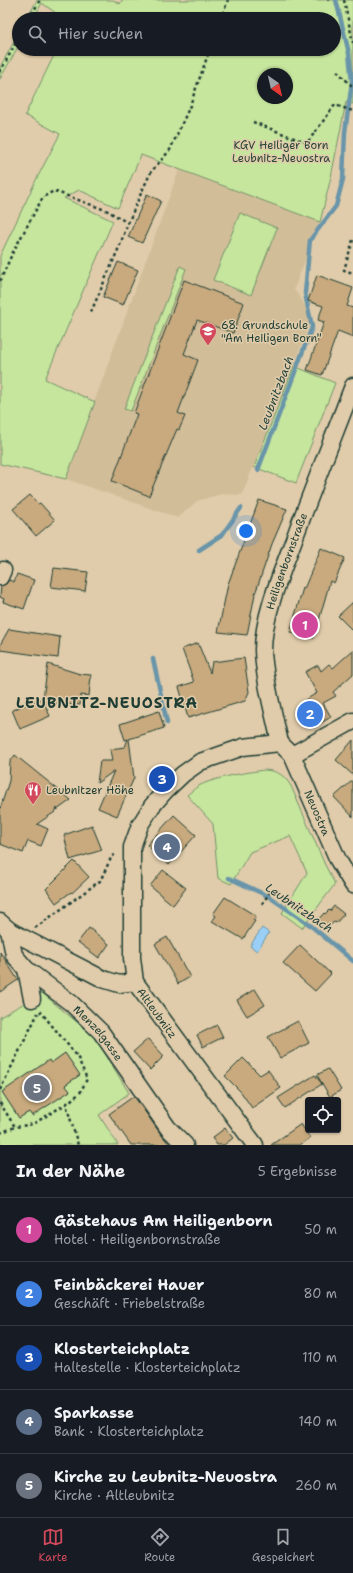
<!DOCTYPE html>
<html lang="de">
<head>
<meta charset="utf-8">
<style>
  :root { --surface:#171b24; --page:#20242c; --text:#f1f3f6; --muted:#9ea1a6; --line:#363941; --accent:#d1495b }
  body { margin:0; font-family:"Shantell Sans",sans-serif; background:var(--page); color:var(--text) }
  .controls { position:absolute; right:12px; bottom:12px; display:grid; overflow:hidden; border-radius:4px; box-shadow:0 1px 3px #0004 }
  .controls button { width:36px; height:36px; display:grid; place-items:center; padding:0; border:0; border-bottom:1px solid var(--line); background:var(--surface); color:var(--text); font:20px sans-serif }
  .compass { position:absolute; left:257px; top:68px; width:36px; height:36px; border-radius:50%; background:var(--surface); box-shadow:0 1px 3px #0004; rotate:146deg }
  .you { position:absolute; left:246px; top:531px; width:14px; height:14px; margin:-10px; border:3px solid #fff; border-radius:50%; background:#1a73e8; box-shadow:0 0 0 6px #1a73e833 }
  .badge { display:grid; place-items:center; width:26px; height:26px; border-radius:50%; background:var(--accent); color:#fff; font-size:13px; font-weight:700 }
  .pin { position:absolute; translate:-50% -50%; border:2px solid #fff; box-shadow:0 1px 4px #0006 }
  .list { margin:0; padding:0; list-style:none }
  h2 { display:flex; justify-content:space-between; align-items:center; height:52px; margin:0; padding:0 16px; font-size:17px }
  h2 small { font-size:13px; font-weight:400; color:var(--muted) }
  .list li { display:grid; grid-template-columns:26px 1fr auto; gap:12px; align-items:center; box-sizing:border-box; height:64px; padding:0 16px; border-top:1px solid var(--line) }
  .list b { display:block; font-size:15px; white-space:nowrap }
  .list p { margin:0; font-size:13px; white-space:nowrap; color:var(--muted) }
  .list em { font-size:13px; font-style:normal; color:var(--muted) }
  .icon { flex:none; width:22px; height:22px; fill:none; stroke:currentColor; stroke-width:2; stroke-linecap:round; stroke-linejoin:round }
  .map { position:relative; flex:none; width:353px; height:1145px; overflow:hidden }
  .search { position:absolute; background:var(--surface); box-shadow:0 1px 3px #0004; left:12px; right:12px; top:12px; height:44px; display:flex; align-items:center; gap:10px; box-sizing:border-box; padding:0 14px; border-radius:22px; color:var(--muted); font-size:15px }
  .sheet { height:372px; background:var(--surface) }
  nav { display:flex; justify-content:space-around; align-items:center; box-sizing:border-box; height:56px; border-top:1px solid var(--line); background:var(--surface); font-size:11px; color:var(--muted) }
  nav a { display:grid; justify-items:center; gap:2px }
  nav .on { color:var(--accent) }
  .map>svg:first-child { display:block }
</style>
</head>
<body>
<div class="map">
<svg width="353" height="1145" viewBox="0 0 353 1145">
  <rect width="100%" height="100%" fill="#e0ccaa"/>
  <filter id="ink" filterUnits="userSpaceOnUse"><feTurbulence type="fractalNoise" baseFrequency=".025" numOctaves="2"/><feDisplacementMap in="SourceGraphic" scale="8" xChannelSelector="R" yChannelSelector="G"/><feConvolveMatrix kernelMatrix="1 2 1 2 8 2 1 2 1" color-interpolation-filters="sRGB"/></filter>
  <g filter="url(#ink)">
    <path fill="#d2bd99" d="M179,170l141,52 -26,67 18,27 -18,50 -52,129 -21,-1 -24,7 -19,17 -112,-39z"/>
    <path fill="#c6e59d" stroke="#729168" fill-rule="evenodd" d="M37,0h76l7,4 2,-4h231v104l-7,-2 -15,75 -11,45 -179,-67 -23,53 -39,-18 -15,8 49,23 -68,158 50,23 -29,77 -66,-15v-208l37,-78 23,-44 -35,-19 32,-66h277v-30h-270l-22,-16 -9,16h-6zM263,74h24v24h-24z
      M19,33v12l-19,34v-12z
      M240,213l37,15 -26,67 -38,-15z
      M180,266l6,3 -55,142 -7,-2z
      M294,366l41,17 -39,100 -42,-16z
      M265,770c13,1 19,5 26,16l34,79 10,19 -33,44 -20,-15 25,-40 -17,-37 -40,16 -19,32 -13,-6 -5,-54 -26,-29c4,-3 7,-6 10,-8 14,-9 51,-15 68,-17z
      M42,993l53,44 34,56 -30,22 19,30h-118v-128z"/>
    <path fill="#9ad0f8" stroke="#6995aa" d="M262,928l7,5 -12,18 -7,-5z"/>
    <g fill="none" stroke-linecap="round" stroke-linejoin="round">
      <path stroke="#6995aa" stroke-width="4.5" d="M258,470l54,-143 -7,-34 5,-53 26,-34 7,-27 2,-47 7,-50 -3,-29 -13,-53
        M199,550l23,-15 19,-27
        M153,659l14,64
        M229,878l39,18 42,29 43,36"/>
    </g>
    <path fill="#c8aa7e" stroke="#1f3d34" d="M147,194l14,7 -19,42 -14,-6z
      M118,262l20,8 -15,35 -20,-8z
      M317,275l36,13 -6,18 6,2v29l-15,-6 -16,44 -15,-5 17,-48 -6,-2 5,-14 -15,-5z
      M184,280l60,23 -11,30 -36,-13 -13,34 14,6 -20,53 7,3 -6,14 -2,-1 -28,67 -37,-15 25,-67 -3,-1z
      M30,495l8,9 2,-1 15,17 -19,16 -23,-27z
      M259,500l28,9 -15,35 -17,50 -8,41 -29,-3 10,-48z
      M321,548l24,10 -11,25 -4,-2 -16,57h-5l-19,-6 13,-44 1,1z
      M54,568l34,4 -3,19 -34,-4z
      M17,574l17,6 -10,29 -21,-7 1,-3 -4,-2 1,-11 5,-2 3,-4 5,2z
      M353,602v29l-15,-15z
      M9,629l51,8 -2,21 -58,-8v-5z
      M198,643l12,30 2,-11 32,-4 5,34 -4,9 -57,17 -9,-31 15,-5 -12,-33z
      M353,650v24l-20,18 3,4 -13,7 8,14 -17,10 -14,-24 17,-10 -12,-21 13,-7 3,6 8,-7 4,4z
      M48,664l32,10 11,1 -2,21 -8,-1 -1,10 -36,-2 6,13 -30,13 -8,-19 31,-12z
      M159,711l5,17 -35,11 5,39 -17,38 -19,-8 16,-37 -17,12 3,-22h12l-2,-12 15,-2 3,-8 -3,1 -5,-16z
      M353,740v35l-17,-15z
      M15,755l56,45 -14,10v-2l-2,4 -18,12 11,5 -7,17 -13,-5 -5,12 -23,-9v-35l9,-28 1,-19z
      M353,780v37l-19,-20z
      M174,815l22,20 -27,30 -22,-20z
      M92,825l10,25 -32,10 -6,-25z
      M74,861l15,16 -17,16 -1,-1 -15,11 -10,-14z
      M163,870l23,18 -13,17 -23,-19z
      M225,897l31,19 -3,4 2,1 -12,18 -31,-18 4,-5 -3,-2z
      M334,906l10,8 -8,9 -2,-1 -9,8 -9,-8 8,-9 1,1 4,-4 1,1z
      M89,928l20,16 -10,14 -21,-16z
      M167,937l23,40 -12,7 -23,-40z
      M300,945l31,29 -16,17 -32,-28z
      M0,952l18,28 -18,12z
      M255,989l10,16 -18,11 -10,-16z
      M298,1021l11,22 -29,15 -12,-21z
      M217,1025l6,12 -20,10 -6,-12z
      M148,1039l16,17 -14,14 -17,-18z
      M65,1053l15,22 -15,10 5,6 -38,25 -3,-4 -10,6 -17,-26 47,-32 2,3z
      M243,1058l17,17 8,-5 13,18 -29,20 -11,-16 -16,-16z
      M328,1069l13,21 -11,7 -13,-22z
      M315,1075l7,9 -37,24 -7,-10z
      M134,1096l26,37 10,12h-39l-22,-31z
      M301,1124l9,14 -10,7h-29z
      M225,1128l8,10 -9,7h-7l-5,-7z"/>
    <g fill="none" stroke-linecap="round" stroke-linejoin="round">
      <g stroke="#1f3d34" stroke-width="19">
        <g id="minor">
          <path d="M0,577l3,-7"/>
          <path id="s1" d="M280,743c-6,-29 -16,-63 -17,-93 0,-33 18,-76 30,-108 19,-52 40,-104 60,-156"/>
          <path id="s2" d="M280,743l12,12 46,105 15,25"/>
          <path d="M292,755l61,-34"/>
          <path d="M0,922l9,8 13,7 81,42 16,5 16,-2"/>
          <path id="s3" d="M9,930l5,25 12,14 45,34 30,29 67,96 17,17"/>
          <path d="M26,969l6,30"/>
          <path d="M255,1145l-120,-163 -3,-24v-111l8,-22 12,-19 13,-15 18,-17 17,-12 43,-15 37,-4"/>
        </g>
      </g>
      <path stroke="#1f3d34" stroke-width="2.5" stroke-dasharray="3 3" stroke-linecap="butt" d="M328,0v1
        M344,0l9,43
        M29,19l11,-19
        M221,19l7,-19
        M337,71l16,16
        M0,72l19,-35
        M253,122l54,21 28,-38 18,6
        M353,240l-9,30 9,3
        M0,281l13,-29 30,-55 11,-6 54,20 20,12
        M91,312l29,-67 8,-22 14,-32 9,-19 19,-22 19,-42 21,-59
        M262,904l8,-12
        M35,928l65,-47 12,-25 5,-2
        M40,1011l37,45 10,23 -7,14 -14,11 12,41
        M0,1090l38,-77
        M0,1103l15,24
        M0,1133l15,-6 18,-3 33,-20"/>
      <use href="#minor" stroke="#e0ccaa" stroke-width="16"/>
    </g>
  </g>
  <defs>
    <g id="school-pin" transform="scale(0.9)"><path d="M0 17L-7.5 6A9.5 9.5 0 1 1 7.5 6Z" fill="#d1495b" stroke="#e0ccaa"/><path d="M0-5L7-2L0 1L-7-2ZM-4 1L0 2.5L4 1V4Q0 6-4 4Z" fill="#fff"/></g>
    <g id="restaurant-pin" transform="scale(0.9)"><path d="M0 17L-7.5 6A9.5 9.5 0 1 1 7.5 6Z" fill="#d1495b" stroke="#e0ccaa"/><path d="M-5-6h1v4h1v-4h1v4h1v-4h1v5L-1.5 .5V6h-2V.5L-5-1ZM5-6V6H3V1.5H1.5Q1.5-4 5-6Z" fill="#fff"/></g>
  </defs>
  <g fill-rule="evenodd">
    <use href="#school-pin" x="208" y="331"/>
    <use href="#restaurant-pin" x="33" y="790"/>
  </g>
  <g text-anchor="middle" stroke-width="3" stroke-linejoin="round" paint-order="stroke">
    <g font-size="11" fill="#274539" stroke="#e0ccaa">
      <text x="281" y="149">KGV Heiliger Born<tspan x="281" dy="13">Leubnitz-Neuostra</tspan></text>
    </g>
    <g font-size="11" fill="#1f3d34" stroke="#e0ccaa" text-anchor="start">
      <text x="221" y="329">68. Grundschule<tspan x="221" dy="13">"Am Heiligen Born"</tspan></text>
      <text x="46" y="794">Leubnitzer Höhe</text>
    </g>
    <g font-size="11" fill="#1f3d34" stroke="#e0ccaa">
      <text dy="4" stroke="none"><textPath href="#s1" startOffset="187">Heiligenbornstraße</textPath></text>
      <text dy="4" stroke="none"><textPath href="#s2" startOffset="80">Neuostra</textPath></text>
      <text transform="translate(157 1013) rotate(54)" y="4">Altleubnitz</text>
      <text dy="4" stroke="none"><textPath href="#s3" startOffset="141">Menzelgasse</textPath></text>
    </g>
    <g font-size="12" font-style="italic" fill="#25443e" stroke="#e0ccaa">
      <text transform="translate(276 393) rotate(-69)" y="4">Leubnitzbach</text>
      <text transform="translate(299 908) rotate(34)" y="4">Leubnitzbach</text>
    </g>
    <g font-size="15" font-weight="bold" letter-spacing="1" fill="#1f3d34" stroke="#e0ccaa">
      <text x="107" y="708">LEUBNITZ-NEUOSTRA</text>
    </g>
  </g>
</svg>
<div class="controls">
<button><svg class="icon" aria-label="locate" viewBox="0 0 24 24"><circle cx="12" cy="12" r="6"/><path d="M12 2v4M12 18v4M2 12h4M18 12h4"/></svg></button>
</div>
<svg class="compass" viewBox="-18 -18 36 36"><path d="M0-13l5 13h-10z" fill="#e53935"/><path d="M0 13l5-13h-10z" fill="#9ea1a6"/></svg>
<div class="you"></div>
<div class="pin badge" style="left:305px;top:625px;background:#d1479c">1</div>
<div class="pin badge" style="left:310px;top:714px;background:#3f7fe0">2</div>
<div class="pin badge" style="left:162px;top:779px;background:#1a4fb4">3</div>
<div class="pin badge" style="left:167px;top:847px;background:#5c6f8a">4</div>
<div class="pin badge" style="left:37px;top:1088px;background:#6b7280">5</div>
<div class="search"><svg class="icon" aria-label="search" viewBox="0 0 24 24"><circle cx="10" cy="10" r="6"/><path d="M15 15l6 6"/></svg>Hier suchen</div>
</div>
<section class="sheet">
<h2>In der Nähe<small>5 Ergebnisse</small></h2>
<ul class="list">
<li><span class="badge" style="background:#d1479c">1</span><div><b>Gästehaus Am Heiligenborn</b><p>Hotel · Heiligenbornstraße</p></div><em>50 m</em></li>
<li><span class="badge" style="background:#3f7fe0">2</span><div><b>Feinbäckerei Hauer</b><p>Geschäft · Friebelstraße</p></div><em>80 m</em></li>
<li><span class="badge" style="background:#1a4fb4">3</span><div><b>Klosterteichplatz</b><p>Haltestelle · Klosterteichplatz</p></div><em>110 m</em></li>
<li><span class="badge" style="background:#5c6f8a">4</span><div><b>Sparkasse</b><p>Bank · Klosterteichplatz</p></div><em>140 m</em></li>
<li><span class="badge" style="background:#6b7280">5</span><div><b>Kirche zu Leubnitz-Neuostra</b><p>Kirche · Altleubnitz</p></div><em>260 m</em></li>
</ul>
</section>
<nav>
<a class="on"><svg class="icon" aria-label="map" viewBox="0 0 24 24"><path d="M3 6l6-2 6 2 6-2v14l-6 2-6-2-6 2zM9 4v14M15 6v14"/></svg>Karte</a>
<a><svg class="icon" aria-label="directions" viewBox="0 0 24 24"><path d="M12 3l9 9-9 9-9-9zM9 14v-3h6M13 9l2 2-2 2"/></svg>Route</a>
<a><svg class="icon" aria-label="saved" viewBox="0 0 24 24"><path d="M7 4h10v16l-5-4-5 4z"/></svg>Gespeichert</a>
</nav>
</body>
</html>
